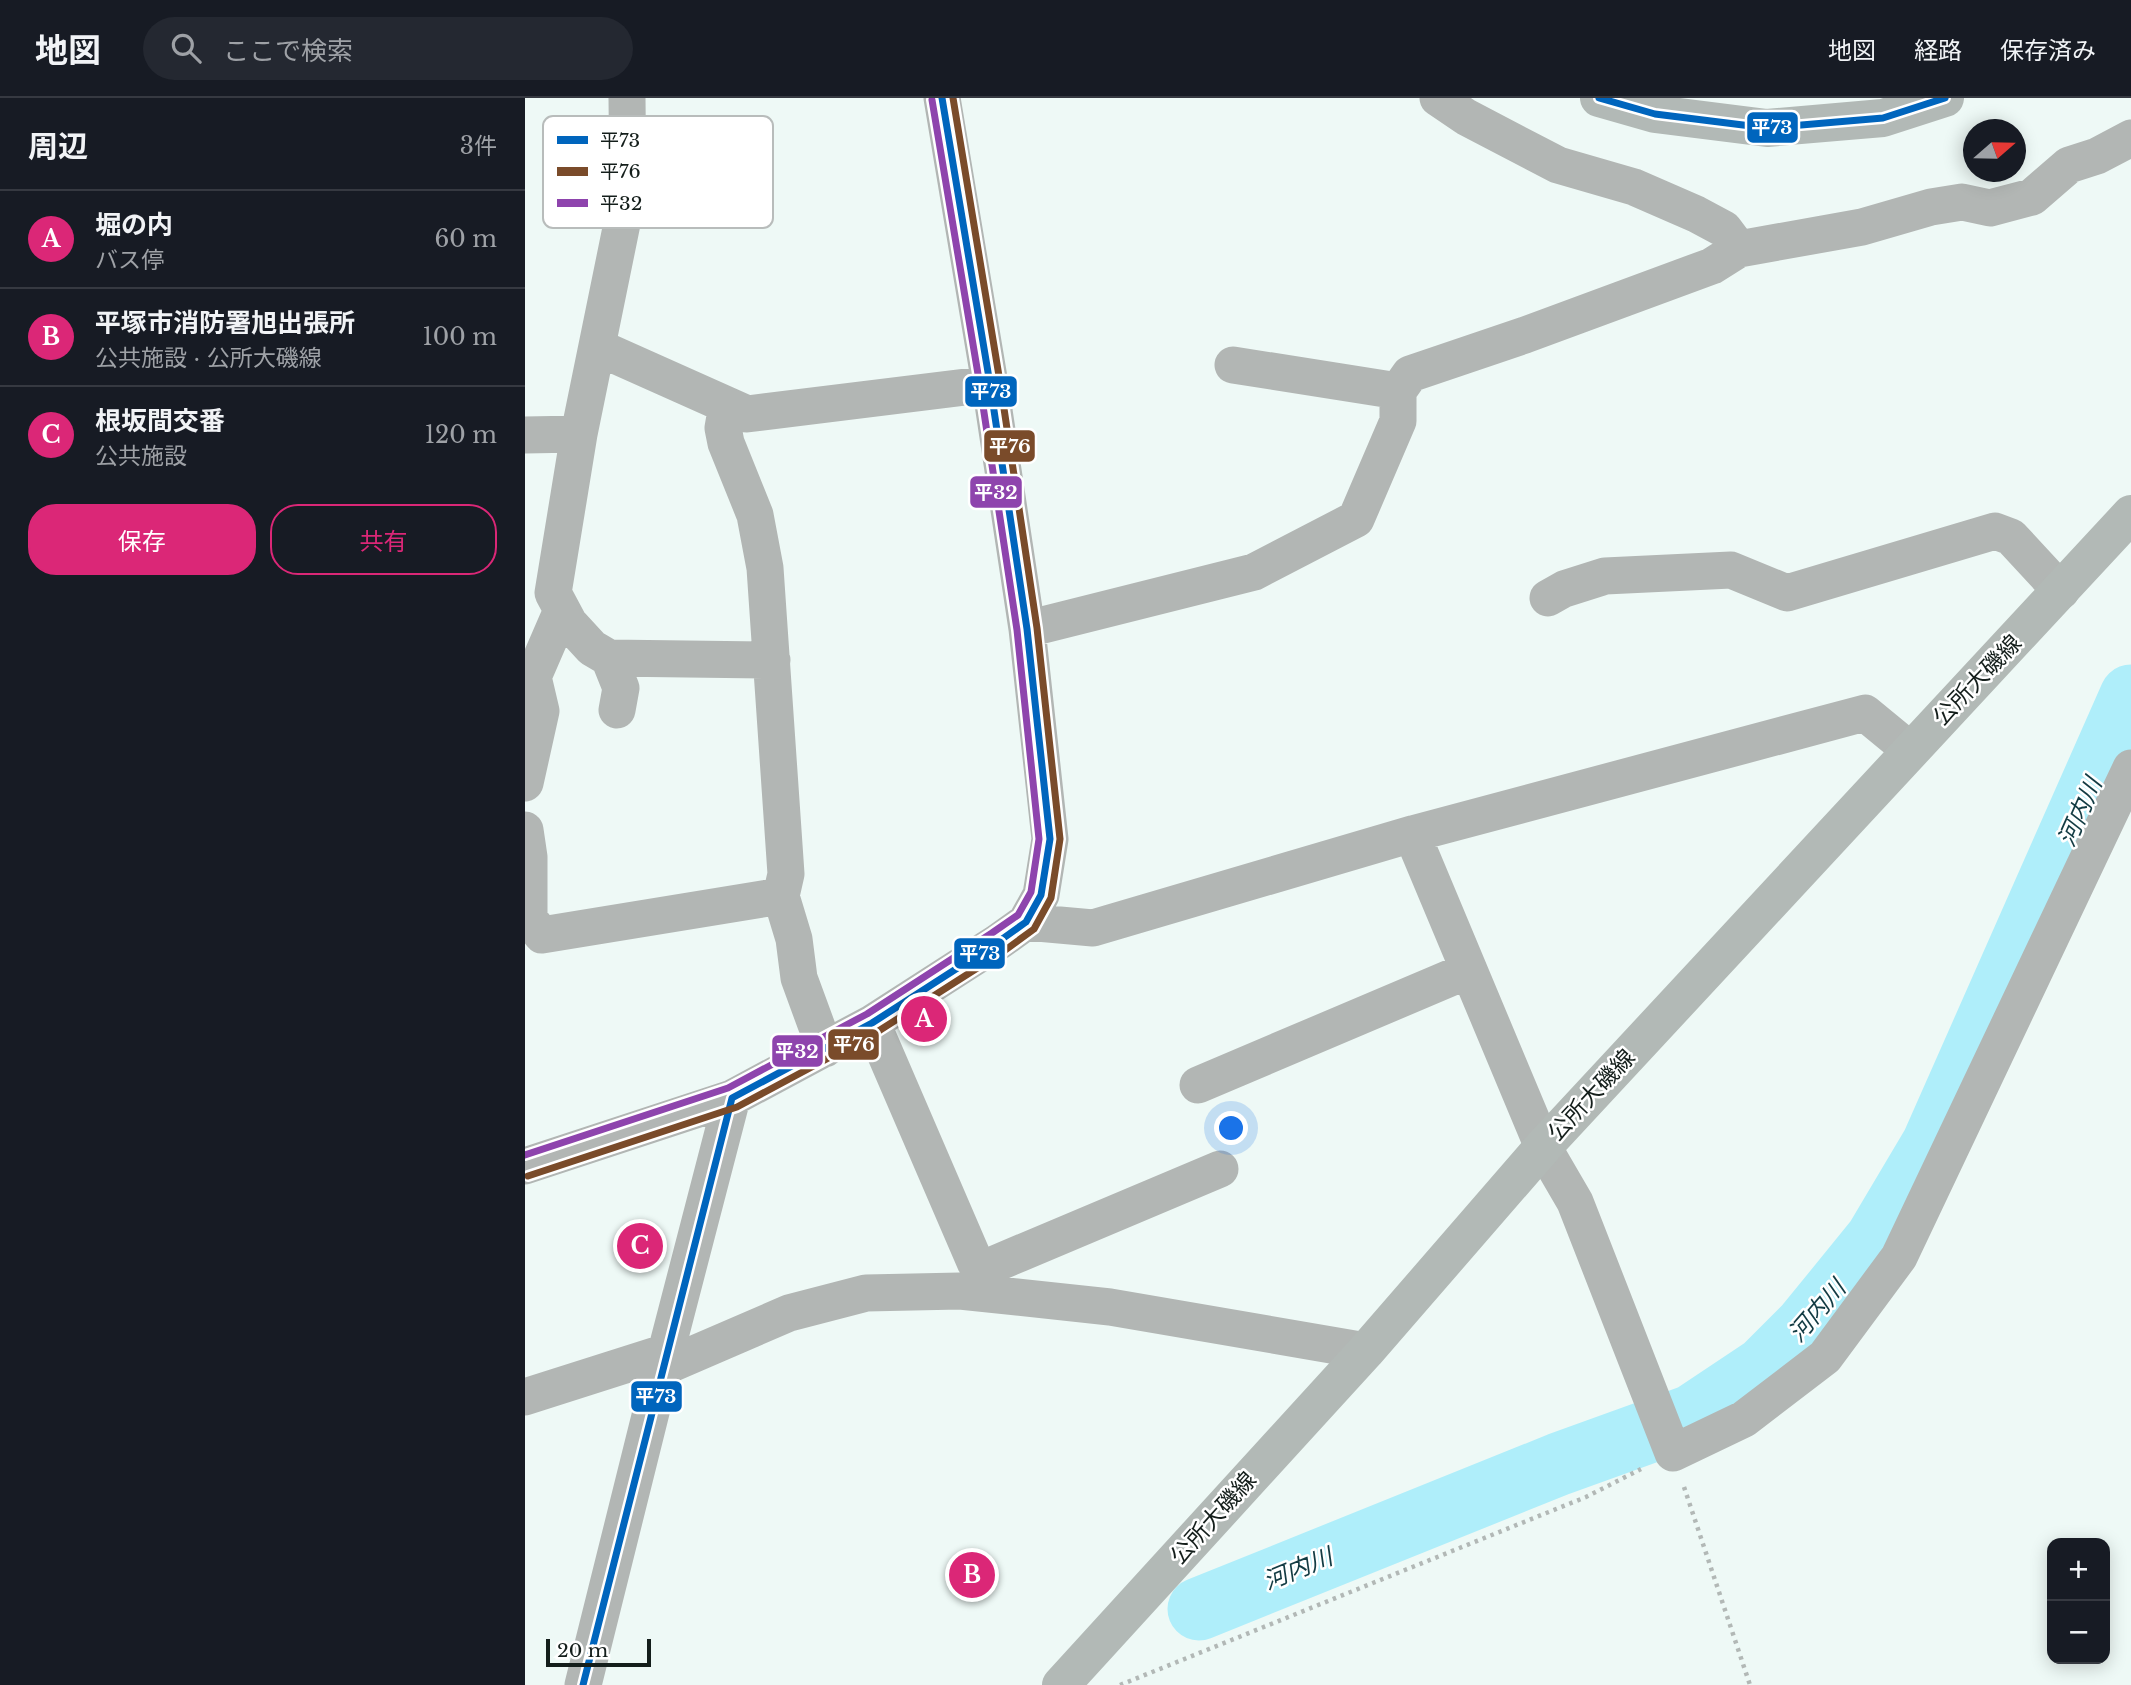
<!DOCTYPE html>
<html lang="ja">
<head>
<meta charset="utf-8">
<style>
  :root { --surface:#171b24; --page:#242831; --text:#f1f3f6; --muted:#9ea1a6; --line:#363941; --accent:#db2777 }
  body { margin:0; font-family:"Libre Baskerville","Noto Sans JP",serif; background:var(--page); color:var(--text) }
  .controls { position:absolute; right:21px; bottom:21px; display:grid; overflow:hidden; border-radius:14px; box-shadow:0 4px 18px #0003 }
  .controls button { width:63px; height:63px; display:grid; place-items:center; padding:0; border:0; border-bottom:2px solid var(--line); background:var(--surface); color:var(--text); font:35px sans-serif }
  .compass { position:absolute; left:1438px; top:21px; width:63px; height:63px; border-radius:50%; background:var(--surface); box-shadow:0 4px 18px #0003; rotate:70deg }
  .scale { position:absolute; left:21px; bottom:18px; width:105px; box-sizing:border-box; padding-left:7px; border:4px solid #141e1b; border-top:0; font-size:19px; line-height:24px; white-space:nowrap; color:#141e1b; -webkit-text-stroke:5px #fff; paint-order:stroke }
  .you { position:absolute; left:707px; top:1031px; width:24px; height:24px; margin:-18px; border:5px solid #fff; border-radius:50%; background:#1a73e8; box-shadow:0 0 0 10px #1a73e833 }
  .badge { display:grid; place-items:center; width:46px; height:46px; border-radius:50%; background:var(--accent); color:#fff; font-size:23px; font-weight:700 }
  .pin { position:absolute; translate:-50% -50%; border:4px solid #fff; box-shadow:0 2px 7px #0006 }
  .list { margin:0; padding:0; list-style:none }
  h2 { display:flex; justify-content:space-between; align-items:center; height:91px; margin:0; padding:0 28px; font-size:30px }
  h2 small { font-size:23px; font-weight:400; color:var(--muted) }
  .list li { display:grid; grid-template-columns:46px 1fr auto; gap:21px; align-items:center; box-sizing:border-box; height:98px; padding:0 28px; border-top:2px solid var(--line) }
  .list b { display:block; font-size:26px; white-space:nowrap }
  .list p { margin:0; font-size:23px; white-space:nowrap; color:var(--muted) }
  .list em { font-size:23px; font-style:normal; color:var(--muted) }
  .actions { display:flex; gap:14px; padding:21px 28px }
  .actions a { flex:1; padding:16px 0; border:2px solid var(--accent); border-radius:28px; text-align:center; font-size:24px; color:var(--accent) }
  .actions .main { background:var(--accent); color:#fff }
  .icon { flex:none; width:38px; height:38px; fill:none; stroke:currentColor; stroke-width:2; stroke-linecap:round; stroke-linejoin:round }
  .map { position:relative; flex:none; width:1606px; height:1587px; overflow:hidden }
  header { display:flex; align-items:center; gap:42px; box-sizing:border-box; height:98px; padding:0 35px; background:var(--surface); border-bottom:2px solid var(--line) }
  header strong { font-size:33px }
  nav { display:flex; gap:38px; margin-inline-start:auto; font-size:24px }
  .search { width:490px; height:63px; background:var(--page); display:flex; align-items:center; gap:18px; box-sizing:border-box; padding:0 24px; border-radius:38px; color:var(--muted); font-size:26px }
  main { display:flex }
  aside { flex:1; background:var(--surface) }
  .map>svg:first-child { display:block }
</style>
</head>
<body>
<header>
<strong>地図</strong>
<div class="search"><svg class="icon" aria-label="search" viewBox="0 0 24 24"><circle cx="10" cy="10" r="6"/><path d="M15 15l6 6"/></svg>ここで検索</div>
<nav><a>地図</a><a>経路</a><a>保存済み</a></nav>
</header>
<main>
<aside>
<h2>周辺<small>3件</small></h2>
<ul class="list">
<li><span class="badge">A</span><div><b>堀の内</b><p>バス停</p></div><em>60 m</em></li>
<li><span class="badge">B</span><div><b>平塚市消防署旭出張所</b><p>公共施設 · 公所大磯線</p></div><em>100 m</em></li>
<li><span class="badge">C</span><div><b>根坂間交番</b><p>公共施設</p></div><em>120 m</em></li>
</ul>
<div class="actions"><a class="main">保存</a><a>共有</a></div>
</aside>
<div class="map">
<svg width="1606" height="1587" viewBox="0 0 1606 1587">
  <rect width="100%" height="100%" fill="#eef9f6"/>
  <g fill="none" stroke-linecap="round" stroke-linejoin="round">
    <path stroke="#afeefa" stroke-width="63" d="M674,1511l360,-145 133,-48 72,-48 42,-42 70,-86 57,-96 198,-448"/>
  </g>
  <path fill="#8da5a3" d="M102,1133l33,8 -5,22 -34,-9z"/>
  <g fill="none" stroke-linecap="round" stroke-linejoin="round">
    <path stroke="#b2b8b6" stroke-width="4.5" stroke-dasharray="3.5 5" stroke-linecap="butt" d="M1159,1389l66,198
      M595,1587l466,-188 55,-28"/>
    <path stroke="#b2b6b4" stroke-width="37" d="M1214,151l123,-22 69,-20 31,-5 28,6 42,-11 37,-32 28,-9 34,-18
      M72,249l150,67 243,-30
      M708,267l165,26
      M202,307l-4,23 3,15 29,72 10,53 21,306 -5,22 13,43 5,39 26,71
      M0,337l54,-1
      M1023,500l16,-9 41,-13 126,-6 56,23 208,-62 16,6 50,54
      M502,531l227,-57 102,-53 42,-98v-30l12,-17 115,-39 187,-69 27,-17 -15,-20 -28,-15 -62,-27 -76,-22 -92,-48 -28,-19
      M84,560l163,2
      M92,612l4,-22 -12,-30 -17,-10 -23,-25 -16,-30 26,-159 49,-240 -1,-96
      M0,685l16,-72 -8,-34 29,-67
      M0,732l4,27v62l13,16 239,-39
      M887,736l131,313 32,55 98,251 71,-34 81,-62 74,-100 232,-489
      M501,824l67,6 319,-94 453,-121 45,37
      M347,925l103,239 15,4 230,-97
      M673,987l271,-115
      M0,1068l207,-68 140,-75 126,-81 28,-20 15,-27 9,-56 -23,-210 -37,-245 -48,-286
      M139,1269l125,-54 77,-20 94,-2 150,16 256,44
      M0,1299l141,-45
      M58,1587l83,-333 66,-254"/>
    <path stroke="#b2b9b6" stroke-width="38" d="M1074,0l56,16 112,14 116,-10 62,-20
      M536,1587l305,-334 177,-204 588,-633"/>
    <g stroke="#fff" stroke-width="12">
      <path id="bus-1" d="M1074,0l56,16 112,14 116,-10 62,-20
        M58,1587l149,-587 140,-75 126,-81 28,-20 15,-27 9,-56 -23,-210 -37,-245 -48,-286"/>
    </g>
    <g stroke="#fff" stroke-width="12">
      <path id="bus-2" d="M3,1078l209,-69 140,-75 127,-81 30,-22 17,-31 9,-59 -23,-211 -37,-246 -47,-284"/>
    </g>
    <g stroke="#fff" stroke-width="12">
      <path id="bus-3" d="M0,1057l203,-67 139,-74 125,-81 26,-18 13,-23 8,-53 -22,-209 -37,-244 -48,-286"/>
    </g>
    <use href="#bus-1" stroke="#0065bd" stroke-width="7"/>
    <use href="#bus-2" stroke="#7a4b2a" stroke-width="7"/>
    <use href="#bus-3" stroke="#8e44ad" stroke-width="7"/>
  </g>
  <g text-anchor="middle" stroke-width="5" stroke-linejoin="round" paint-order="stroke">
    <g font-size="23" fill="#141e1b" stroke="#fff">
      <text transform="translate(1452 582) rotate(-46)" y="8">公所大磯線</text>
      <text transform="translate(1066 997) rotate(-47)" y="8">公所大磯線</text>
      <text transform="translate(688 1420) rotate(-48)" y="8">公所大磯線</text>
    </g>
    <g font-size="24" font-style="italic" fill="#123b43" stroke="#fff">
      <text transform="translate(1555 714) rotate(-66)" y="8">河内川</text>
      <text transform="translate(1292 1213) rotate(-49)" y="8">河内川</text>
      <text transform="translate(773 1471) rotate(-22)" y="8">河内川</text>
    </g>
  </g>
  <rect x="18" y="18" width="230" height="112" rx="10" fill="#fff" stroke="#b8bcbb" stroke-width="2"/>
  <rect x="32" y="38" width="31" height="8" fill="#0065bd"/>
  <rect x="32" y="69" width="31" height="9" fill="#7a4b2a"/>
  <rect x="32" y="101" width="31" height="8" fill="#8e44ad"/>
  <g font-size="19" fill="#141e1b">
    <text x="75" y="49">平73</text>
    <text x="75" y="80">平76</text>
    <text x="75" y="112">平32</text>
  </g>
  <g stroke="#fff" stroke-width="2.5">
    <rect x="1221" y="13" width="53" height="33" rx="7" fill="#0065bd"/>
    <rect x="439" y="277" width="54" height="33" rx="7" fill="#0065bd"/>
    <rect x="458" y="331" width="53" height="34" rx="7" fill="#7a4b2a"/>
    <rect x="444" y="377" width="54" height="34" rx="7" fill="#8e44ad"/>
    <rect x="428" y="839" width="53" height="33" rx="7" fill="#0065bd"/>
    <rect x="302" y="930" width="53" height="33" rx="7" fill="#7a4b2a"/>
    <rect x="246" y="936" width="53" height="34" rx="7" fill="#8e44ad"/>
    <rect x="105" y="1282" width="53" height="33" rx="7" fill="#0065bd"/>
  </g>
  <g font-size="19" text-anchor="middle" font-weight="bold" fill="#fff">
    <text x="1247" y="36">平73</text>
    <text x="466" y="300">平73</text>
    <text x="485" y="355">平76</text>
    <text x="471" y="401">平32</text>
    <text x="455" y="862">平73</text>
    <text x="329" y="953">平76</text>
    <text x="272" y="960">平32</text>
    <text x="131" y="1305">平73</text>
  </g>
</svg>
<div class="controls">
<button>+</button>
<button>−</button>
</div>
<svg class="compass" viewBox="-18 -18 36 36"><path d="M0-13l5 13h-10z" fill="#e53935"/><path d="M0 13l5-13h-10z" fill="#9ea1a6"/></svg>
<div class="scale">20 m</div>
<div class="you"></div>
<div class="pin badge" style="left:399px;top:921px">A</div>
<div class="pin badge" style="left:447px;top:1477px">B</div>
<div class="pin badge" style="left:115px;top:1148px">C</div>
</div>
</main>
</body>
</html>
